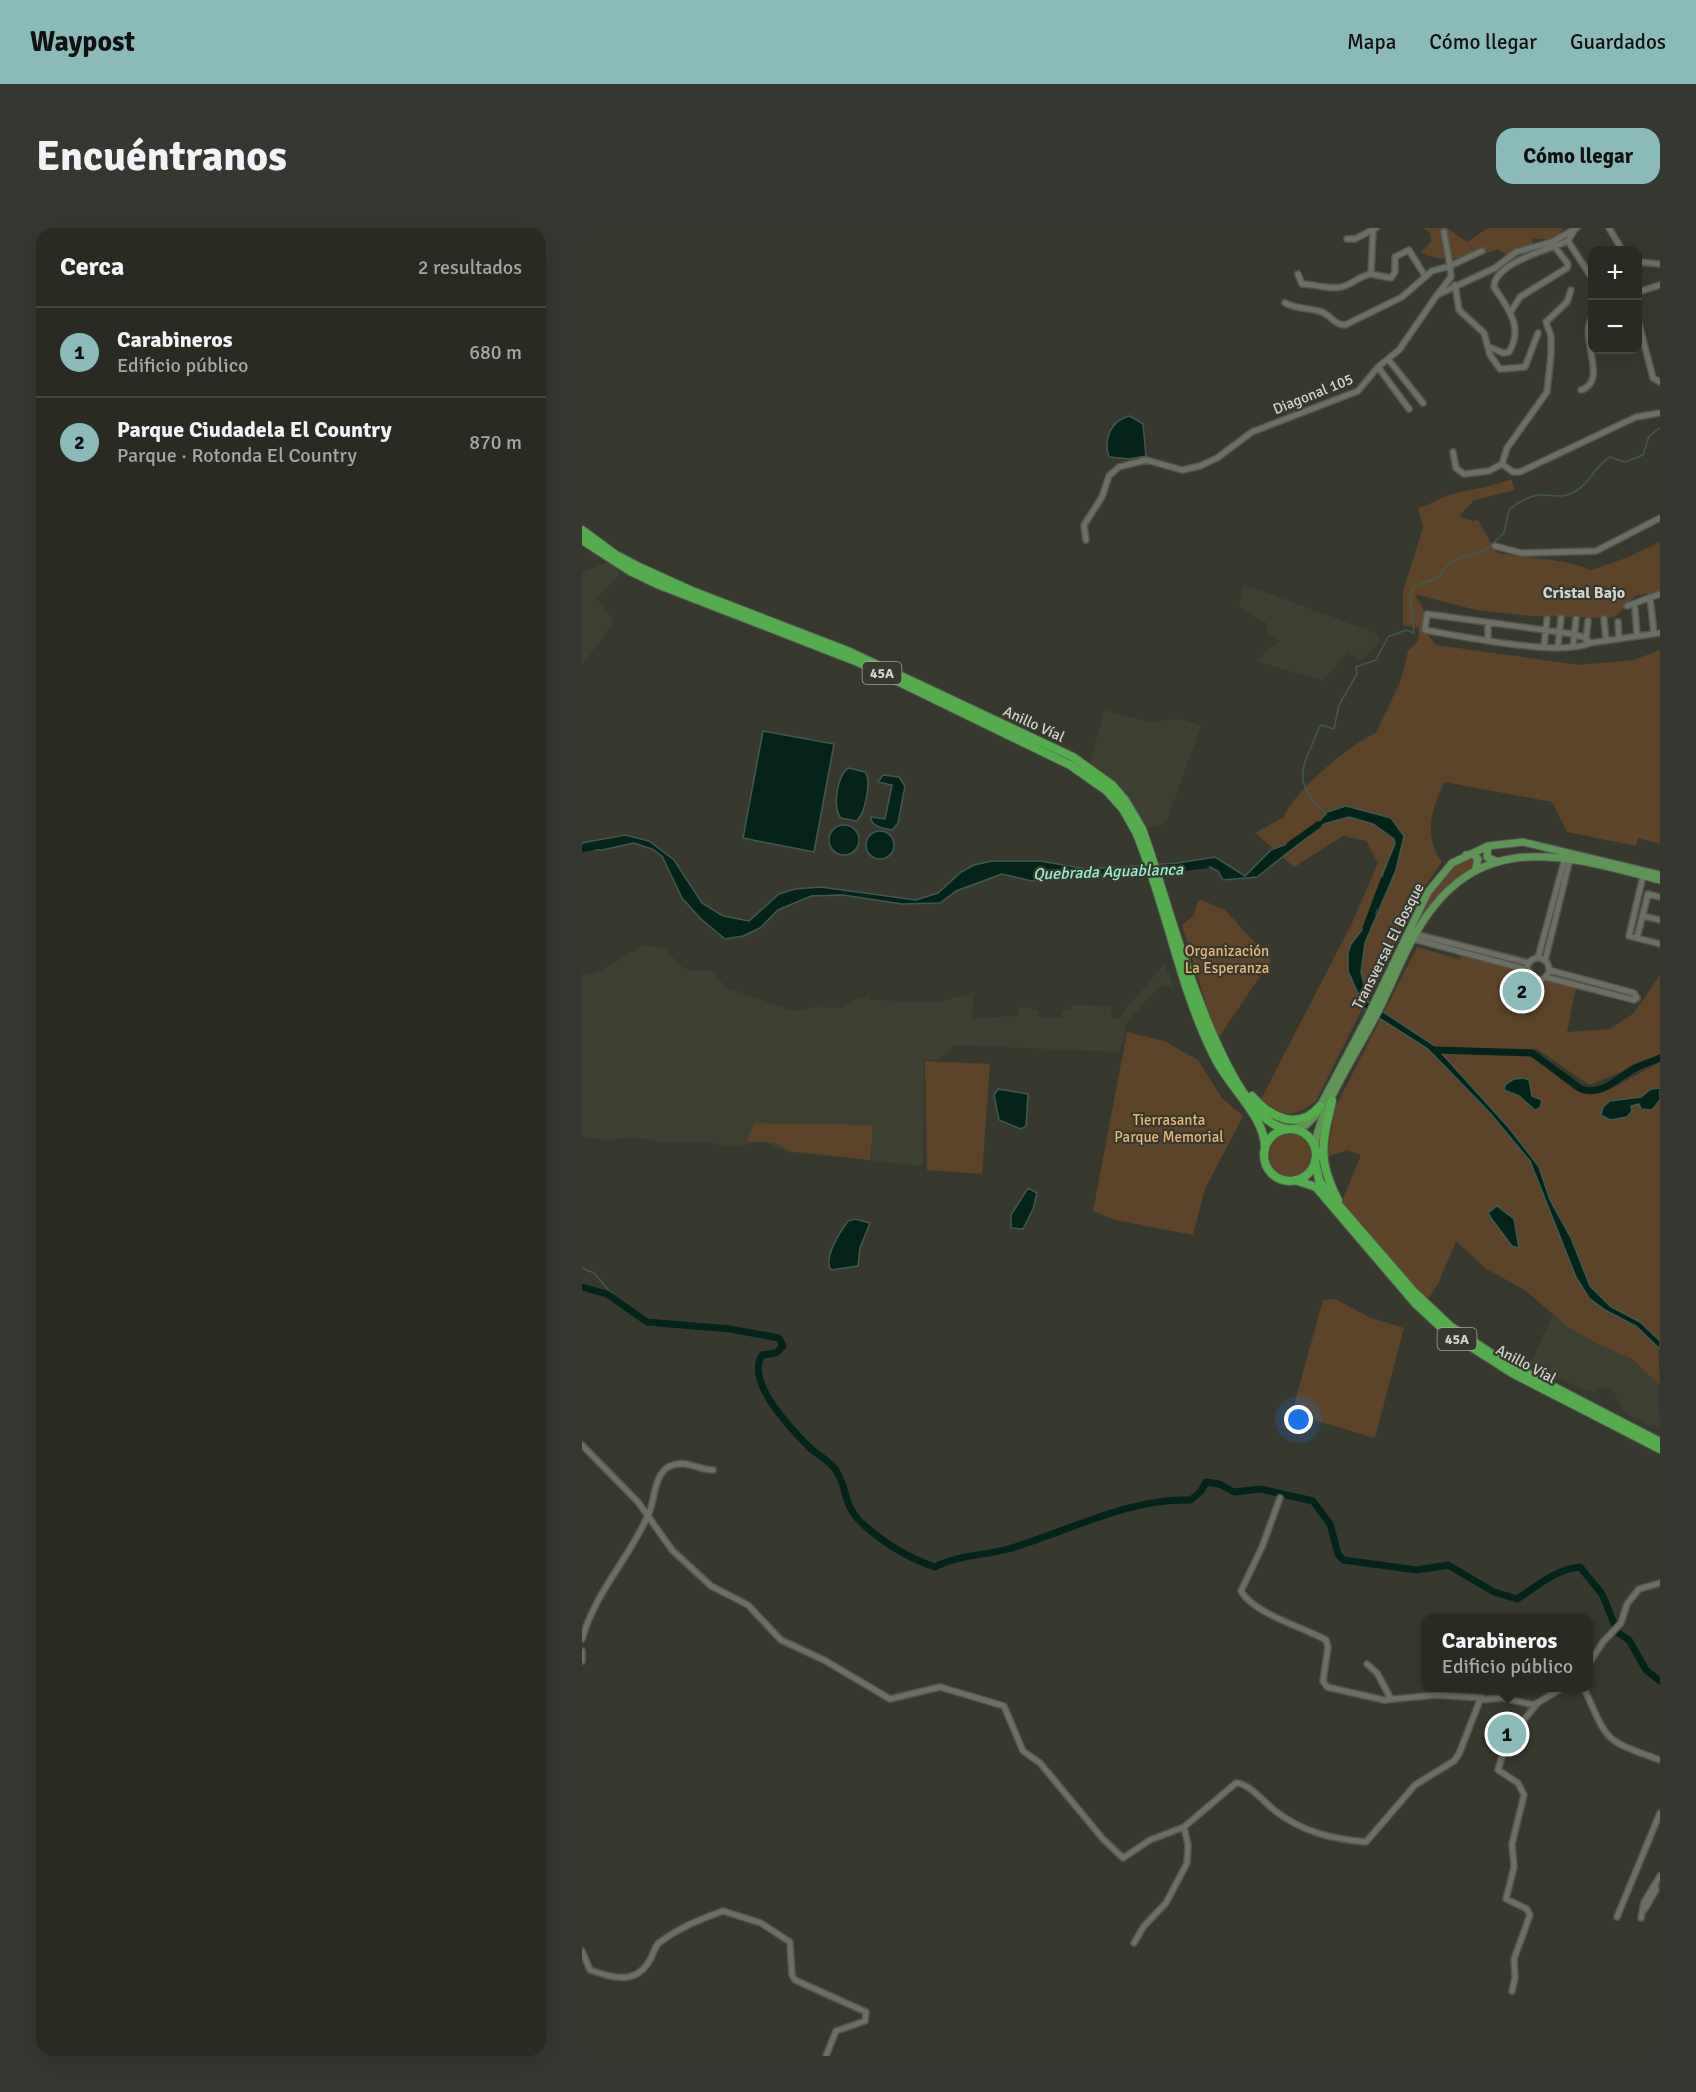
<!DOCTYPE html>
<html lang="es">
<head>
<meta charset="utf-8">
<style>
  :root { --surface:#292b23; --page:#353730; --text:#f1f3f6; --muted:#a5a7a6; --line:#454741; --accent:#8bbbb9 }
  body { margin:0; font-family:Signika,sans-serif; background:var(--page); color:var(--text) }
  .controls { position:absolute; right:18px; top:18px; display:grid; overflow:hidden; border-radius:12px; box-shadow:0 6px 24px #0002 }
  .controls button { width:54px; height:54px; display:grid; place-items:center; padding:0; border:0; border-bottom:2px solid var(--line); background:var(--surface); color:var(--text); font:30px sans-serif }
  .you { position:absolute; left:717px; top:1192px; width:21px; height:21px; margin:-15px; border:4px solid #fff; border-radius:50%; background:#1a73e8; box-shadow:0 0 0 9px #1a73e833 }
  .badge { display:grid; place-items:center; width:39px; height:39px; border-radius:50%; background:var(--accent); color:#111; font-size:20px; font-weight:700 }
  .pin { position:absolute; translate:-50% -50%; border:3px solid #fff; box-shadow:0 2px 6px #0006 }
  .popup { position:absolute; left:840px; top:1386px; width:171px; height:78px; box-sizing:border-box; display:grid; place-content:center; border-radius:12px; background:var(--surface); filter:drop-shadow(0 2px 4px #0005); font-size:20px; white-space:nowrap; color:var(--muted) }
  .popup b { font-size:22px; color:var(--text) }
  .popup::after { content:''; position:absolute; left:50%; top:100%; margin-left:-12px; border:12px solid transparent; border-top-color:var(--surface) }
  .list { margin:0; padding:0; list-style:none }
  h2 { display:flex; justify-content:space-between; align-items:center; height:78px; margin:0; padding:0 24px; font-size:26px }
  h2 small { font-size:20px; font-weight:400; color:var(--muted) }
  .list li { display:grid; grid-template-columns:39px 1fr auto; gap:18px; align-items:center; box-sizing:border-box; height:90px; padding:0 24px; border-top:2px solid var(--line) }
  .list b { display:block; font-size:22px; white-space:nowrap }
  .list p { margin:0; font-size:20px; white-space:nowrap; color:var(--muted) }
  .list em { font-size:20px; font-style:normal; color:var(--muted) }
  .map { position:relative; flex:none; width:1078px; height:1828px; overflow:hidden; border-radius:18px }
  header { display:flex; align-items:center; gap:36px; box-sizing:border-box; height:84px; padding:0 30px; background:var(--accent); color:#111 }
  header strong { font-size:28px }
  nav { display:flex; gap:33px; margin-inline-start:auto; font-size:21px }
  .intro { display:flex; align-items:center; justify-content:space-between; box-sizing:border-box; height:144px; padding:0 36px }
  h1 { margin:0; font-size:42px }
  .button { padding:15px 27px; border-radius:18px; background:var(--accent); color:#111; font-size:21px; font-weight:700 }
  main { display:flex; gap:36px; padding:0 36px }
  aside { flex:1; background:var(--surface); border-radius:18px; box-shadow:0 6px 24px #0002 }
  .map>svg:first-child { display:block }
</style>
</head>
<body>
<header>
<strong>Waypost</strong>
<nav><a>Mapa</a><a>Cómo llegar</a><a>Guardados</a></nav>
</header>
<div class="intro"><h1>Encuéntranos</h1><a class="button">Cómo llegar</a></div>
<main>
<aside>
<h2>Cerca<small>2 resultados</small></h2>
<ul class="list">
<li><span class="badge">1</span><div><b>Carabineros</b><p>Edificio público</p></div><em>680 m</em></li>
<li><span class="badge">2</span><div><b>Parque Ciudadela El Country</b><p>Parque · Rotonda El Country</p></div><em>870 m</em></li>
</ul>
</aside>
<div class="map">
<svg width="1078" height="1828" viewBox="0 0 1078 1828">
  <rect width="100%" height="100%" fill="#37392f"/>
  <path fill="#3e4131" d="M29,332l9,15 -24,23 18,23 -32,45v-93z
    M661,356l132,49 5,8 -18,19 -14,-8 -25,29 -67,-20 24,-21 -14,-7 2,-9 -29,-17z
    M523,482l43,12 34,-3 19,7 -34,94 -8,6 -15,2 -13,-28 -42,-35z
    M61,717l22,4 16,17 9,5 20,-1 17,18 66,23 22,-4 26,1 14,-8 15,-4v4l70,2 34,-10 -2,26 46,-2v-8l15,-1v3h5v7l24,1v-7l9,-2v-4l40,1 1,13h6l46,-55 11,25 -10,-4 -7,2 -33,38 -1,14 -5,13 -164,-7 -17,15h-14l-1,106 -134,-14 -25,-10 -39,5 -15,-5h-50l-27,-5 -24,3 -27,-3v-163h12l12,-6z
    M971,1088l44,28 35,15 26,23 2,46 -8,-5 -2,4 -28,-17 -7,-17 -13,-7 -6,7 -68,-25z"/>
  <path fill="#5d4428" d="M841,0h24l20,14 21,-14h75l-3,7 -10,5 -17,-2 -1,8 -23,10 -11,-7c-18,8 -60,16 -77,3l10,-10 -1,-9z
    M929,251l4,11 -41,10 -15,16 13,5 6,-1 18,32c32,8 65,5 95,18l35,-12 34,-16v49l-25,5 -21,22 -83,-2 -55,-6 -61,-16 11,20 -3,15 13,16 143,20 55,-5 26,-10v194l-22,-6 -2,8 -69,-14 -15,-30 -107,-20c-14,26 -22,55 -3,80l-23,33 -103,206c-25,18 -31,16 -55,-2l91,-176 26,-60 -12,-22 -23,-5 -49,31 -39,-34 29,-16c10,-26 66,-73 92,-84l25,-53 7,-29 10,-10 1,-13 -16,-3v-34l20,-63 -5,-20c13,-3 22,-11 34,-14 21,-6 38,-6 59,-15z
    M891,630l3,1 -4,10 -30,25 -33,46c13,-28 30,-75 64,-82z
    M620,672l23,10 46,50 -54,80 -35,-115 11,-9 5,-15z
    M835,719l42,12 5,-4 60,17 2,6 10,5 10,-2 30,7 -9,44 43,-3 24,-16 26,-38v81l-71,29 -52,-36 -71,1 64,5 46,36 14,3 21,-5 49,-27v279l-20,-19 -29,-15 -21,-21 -19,-48 -21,-38 -11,-33 -30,-39 -70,-77 3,-1 -17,-3 65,66 40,48 46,116 29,33 31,16 22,19 2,40 -28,-26 -35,-15 -29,-17 -42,-36 -41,-23 -29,-27 -18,43 -14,20 -85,-96 22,-53 -14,-5 -20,7 8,-49z
    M545,804l37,9 34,19 24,38 21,18 -38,73 -12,46 -78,-15 -22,-9z
    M343,833l65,3 -8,110 -55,-4z
    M172,895l119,2 -3,35 -80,-9 -14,-8 -29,-2z
    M687 927a21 21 0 1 1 42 0a21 21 0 1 1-42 0Z
    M753,1071l36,19 33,10 -29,110 -71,-21 -8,-5 -2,-7 29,-105z"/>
  <path fill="#042419" stroke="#42584f" stroke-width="1.5" d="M548,188l13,8 3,32 -16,3 -21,-2c-6,-18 2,-37 21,-41z
    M181,503l71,13 -20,108 -71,-14z
    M267,540l16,4c7,8 0,43 -9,49l-15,-3c-9,-9 -4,-45 8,-50z
    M301,547l16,2 6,9 -7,37 -6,7c-9,-2 -21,-3 -21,-13l14,2 7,-34 -14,-3z
    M764,578l45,12 13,18 -8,34 -31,73 -4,29 7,30 67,44 74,82 30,39 11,33 21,38 19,48 21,21 29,15 20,19v8l-24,-23 -31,-16 -16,-12 -13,-21 -46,-116 -40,-48 -62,-64 -63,-40 -17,-38v-18l3,-9 25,-32 7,-39 12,-29 -1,-5 -21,-15 -24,-7 -25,7 -67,53 -34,3 -5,-9 -10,-5 -176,15 -30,-7 -46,17 -16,12 -38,1 -59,-9 -32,1 -33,14 -18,18 -17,8 -18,3 -24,-20 -19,-21 -20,-42 -10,-7 -18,-6 -32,7 -20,-1v-6l43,-8 24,6 25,19 28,43 21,13 26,5 30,-27 16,-5 26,-2 95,13 22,-7 23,-21 13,-7 18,-4h48l47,8 91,-6 37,-6 30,19 26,-26 26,-10 15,-10 15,-18z
    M247 612a15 15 0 1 1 30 0a15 15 0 1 1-30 0Z
    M284 617a14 14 0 1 1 28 0a14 14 0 1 1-28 0Z
    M941,850l6,2 3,16 10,4 -2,8 -5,2 -16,-14 -15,-6 1,-5 9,-6z
    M1078,860v12l-8,10 -11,-1 -2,-5 -8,2 1,5 -5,6 -17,3 -9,-5 2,-8 7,-6 31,-4 10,-8z
    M416,861l30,5 -2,32 -5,3 -22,-9 -5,-25z
    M446,960l9,5 -4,16 -10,20 -12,-1v-13z
    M915,978l17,13 5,29 -7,-2 -21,-28 -3,-5z
    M273,991l15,4 -10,25 -2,18 -27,4c-8,-12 9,-38 17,-49z"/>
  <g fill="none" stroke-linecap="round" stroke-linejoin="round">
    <path stroke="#42584f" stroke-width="1.5" d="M744,587c-23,-25 -31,-36 -15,-68 4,-7 5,-15 10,-22l13,4 5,-24 18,-31 -1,-7 20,-7 12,-23 18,-7 8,3 -4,-36 4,-11 23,-8 14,-17 35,-11 18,-17 5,-23c8,-7 19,-14 30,-15 12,-1 21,4 33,-2 17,-7 22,-27 38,-36l15,5 18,-7 6,-19 11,-8
      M0,1040l12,5 29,34"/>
    <path stroke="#042419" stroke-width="7" d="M708,617l28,-20
      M0,621l13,-3
      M569,643l55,-6
      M784,700l18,-48
      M853,822l97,3 49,36c22,8 38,-13 56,-22 8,-3 16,-6 23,-9
      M0,1059l25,7 40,28 83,7 49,9 4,8 -7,7 -14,2c-17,27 30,75 48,93 8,7 18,12 25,21 14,19 6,36 29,56 20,18 45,33 71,42 24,-13 53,-11 80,-20 58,-18 114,-49 176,-47l10,-9 5,-9 13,2 15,8 27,-3 52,12 17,23 8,30 5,6 74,10 31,-5 46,27 23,7c20,-13 39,-30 63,-32l22,27 16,39 11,7 17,30 14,11"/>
    <g stroke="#54564e" stroke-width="8">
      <path id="minor" d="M1027,0l13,22
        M862,4l6,34 32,-15
        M765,11h8l21,-11
        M986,13l25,39
        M1056,34l22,2
        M716,46l4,10c13,0 30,7 43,2 10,-4 15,-10 26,-12l2,-43
        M789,46l20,4 4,-6v-15l14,-7 16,26
        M873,57l4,25 25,23 6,22 10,14 25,-2 13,-34
        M1056,64l22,-7
        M703,75c13,7 31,5 39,10 9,5 10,11 21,12l57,-28 30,-26 18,-5 1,11 -13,17
        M928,85l10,-16 47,-29 1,-4 -13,-17
        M1056,92l15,58 7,4
        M907,119l14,6 6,-1c15,-26 -1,-43 -15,-65 0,-24 56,-38 74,-46l7,-12
        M806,131l35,44
        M796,139l31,42
        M999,162c29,-9 -4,-54 12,-74
        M871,224l3,16 8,6 25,-3 13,-7 5,-16 40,-56 4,-37v-19l-5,-14 21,-20 4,-12
        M920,236l11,8h7l116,-55 24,-4
        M504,312l-2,-15 18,-28 7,-21 10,-9 27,-7 36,10 18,-4 17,-8 35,-26 106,-41 20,-24 21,-17 38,-55 58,-27 21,-16 36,-10 25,-14
        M913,318l26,7 75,-2 64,-33
        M1068,369l4,37
        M1045,378l33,-12
        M1053,380l2,28
        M1022,391l2,21
        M1036,394l1,17
        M1004,412l2,-19
        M906,413v-18
        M1008,415l-4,-5 -13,-4 -146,-20 -2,16c34,6 137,27 165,13l70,-10
        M976,417l3,-27
        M962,418l3,-27
        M991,418l3,-27
        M1061,648l-14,60 31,8
        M1061,688l17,4
        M833,706l114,29
        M1055,710l11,-44 12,3
        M831,711l115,31
        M956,730l27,-100
        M945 741a11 11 0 1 1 22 0a11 11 0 1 1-22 0Z
        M963,733l25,-102
        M963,749l89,23 3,-2 -3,-5 -85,-23
        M0,1217l56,57 34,48 39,36 37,19 33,35 43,20 66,39 50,-12 64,19 19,45 17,12 63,76 20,19 27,-18 34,-13 52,-44c13,0 28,19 38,27 28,22 58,29 92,32l49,-57 39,-24 5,-7 21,-54 22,-2 32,7 28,-17
        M698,1270l-18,49 -21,44c13,23 62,36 85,49l2,7 -5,34 4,6 57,13 52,-5 46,3
        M0,1411c14,-49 48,-81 67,-126 6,-14 5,-37 19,-46 16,-9 30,3 45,3
        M0,1423v10
        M785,1436l10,9 14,26
        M1006,1437l15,-23 18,-19 6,-19 12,-15 21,-6
        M1002,1460c25,55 18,51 76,72
        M1063,1681l11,-19 -1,-4
        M1035,1689l43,-104
        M1059,1690l3,-16 16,-26
        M552,1715l10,-17 22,-23 21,-40 1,-18 -4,-18
        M0,1723l8,19c25,9 47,15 61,-12 3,-6 4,-13 9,-16 22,-16 39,-22 63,-31l38,12 29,19 2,33 3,5 71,32 -1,9 -29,10 -10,25
        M930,1763l3,-13 -1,-19 16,-44 -3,-6 -21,-10 8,-32 -2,-23 12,-49 -6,-12 -20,-13 9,-30 30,-36"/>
    </g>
    <g stroke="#54564e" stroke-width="9">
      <path id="major" d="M906,618l-1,11 11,5
        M884,627l7,-1 5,5 -3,12
        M710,901l14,-4 9,-9 53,-100 60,-124 24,-29 36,-17 35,-4 137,33
        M733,921c1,-35 41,-95 58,-128 16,-29 27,-61 44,-90 61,-104 147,-76 243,-51"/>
    </g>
    <g stroke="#54564e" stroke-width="10">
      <path id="highway" d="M0,302l34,25 23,12 53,24 158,61 223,105 39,28 13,15 17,29c23,59 78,291 145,300
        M0,312l48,31 27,13 201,78 212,103 37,26 16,18 13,23c31,74 43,155 79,226 14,29 51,59 50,91
        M670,868c18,21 46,36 68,10
        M750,873c-10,42 -15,59 6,99
        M682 927a26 26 0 1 1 52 0a26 26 0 1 1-52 0Z
        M733,933l4,19 5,8 90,104 36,34 48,32 162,84
        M713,952l21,7 99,116 28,26 69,44 148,76"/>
    </g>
    <use href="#minor" stroke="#6c6f63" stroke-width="5"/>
    <use href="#major" stroke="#5e9455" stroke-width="7"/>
    <use href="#highway" stroke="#54ad4c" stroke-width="8"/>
  </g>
  <g text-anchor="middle" stroke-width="4.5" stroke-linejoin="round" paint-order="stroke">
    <g fill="#37392f" stroke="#a4a59e" stroke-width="1.5">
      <rect x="280.5" y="434" width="39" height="22" rx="4.5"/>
      <rect x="855.5" y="1100" width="39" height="22" rx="4.5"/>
    </g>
    <g font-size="14" font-weight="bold" fill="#d2d3cd">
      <text x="300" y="450">45A</text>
      <text x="875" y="1116">45A</text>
    </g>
    <g font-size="15" fill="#d2d3cd" stroke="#37392f">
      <text transform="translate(731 166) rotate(-22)" y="5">Diagonal 105</text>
      <text transform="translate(452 496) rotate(25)" y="5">Anillo Víal</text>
      <text transform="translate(806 718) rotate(-63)" y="5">Transversal El Bosque</text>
      <text transform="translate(944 1136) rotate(28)" y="5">Anillo Víal</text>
    </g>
    <g font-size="15" fill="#ebb474" stroke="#37392f">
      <text x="645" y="728">Organización<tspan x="645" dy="17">La Esperanza</tspan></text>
      <text x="587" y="897">Tierrasanta<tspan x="587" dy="17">Parque Memorial</tspan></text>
    </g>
    <g font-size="16" font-weight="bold" fill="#d2d3cd" stroke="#37392f">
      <text x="1002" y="370">Cristal Bajo</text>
    </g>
    <g font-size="16" font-style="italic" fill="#94f0cb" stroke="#37392f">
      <text transform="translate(526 643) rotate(-2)" y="6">Quebrada Aguablanca</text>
    </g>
  </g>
</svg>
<div class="controls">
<button>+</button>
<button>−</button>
</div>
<div class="you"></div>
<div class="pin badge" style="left:925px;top:1506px">1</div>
<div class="popup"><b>Carabineros</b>Edificio público</div>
<div class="pin badge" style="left:940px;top:763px">2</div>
</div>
</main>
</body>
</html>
